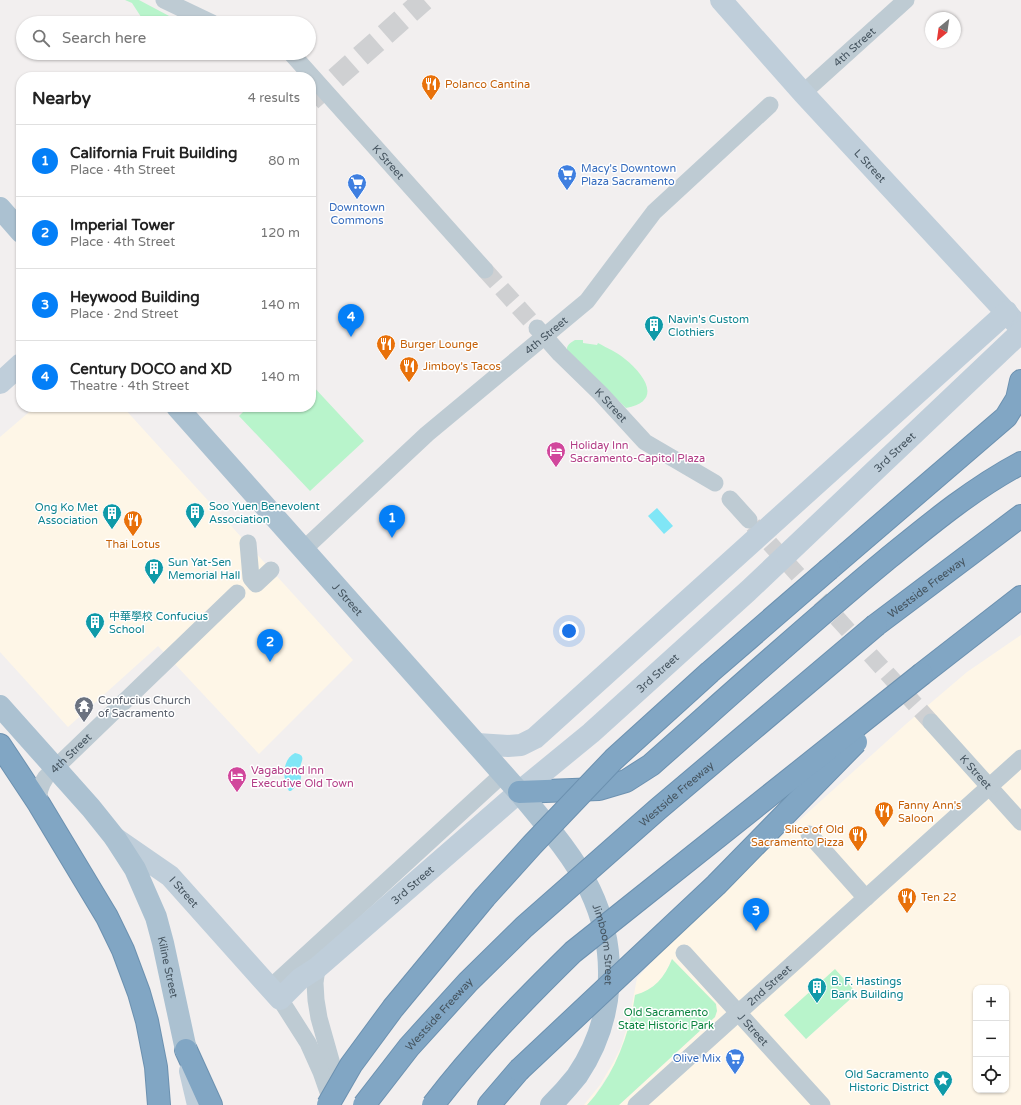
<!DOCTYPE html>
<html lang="en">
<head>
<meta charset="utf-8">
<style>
  :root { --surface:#fff; --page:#f2f2f2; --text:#222; --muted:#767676; --line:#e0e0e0; --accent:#047ff7 }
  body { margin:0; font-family:"Varela Round","Noto Sans SC",sans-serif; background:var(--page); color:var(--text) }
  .controls { position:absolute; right:12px; bottom:12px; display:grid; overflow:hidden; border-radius:8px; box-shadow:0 1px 3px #0004 }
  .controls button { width:36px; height:36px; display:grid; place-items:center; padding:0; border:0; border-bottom:1px solid var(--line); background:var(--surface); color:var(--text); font:20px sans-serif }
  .compass { position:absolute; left:925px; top:12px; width:36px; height:36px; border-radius:50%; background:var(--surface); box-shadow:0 1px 3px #0004; rotate:209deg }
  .you { position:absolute; left:569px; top:631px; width:14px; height:14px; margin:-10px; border:3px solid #fff; border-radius:50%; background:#1a73e8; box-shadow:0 0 0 6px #1a73e833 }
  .badge { display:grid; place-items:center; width:26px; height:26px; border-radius:50%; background:var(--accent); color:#fff; font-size:13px; font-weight:700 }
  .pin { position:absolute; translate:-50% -33px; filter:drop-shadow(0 1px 2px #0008) }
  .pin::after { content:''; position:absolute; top:21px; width:14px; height:12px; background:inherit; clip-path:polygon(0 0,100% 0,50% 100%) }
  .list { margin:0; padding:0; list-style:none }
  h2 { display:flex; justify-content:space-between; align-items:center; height:52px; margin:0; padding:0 16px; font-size:17px }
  h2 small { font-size:13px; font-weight:400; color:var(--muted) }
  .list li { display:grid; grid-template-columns:26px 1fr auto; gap:12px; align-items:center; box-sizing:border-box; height:72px; padding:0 16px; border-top:1px solid var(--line) }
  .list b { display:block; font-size:15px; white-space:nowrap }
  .list p { margin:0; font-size:13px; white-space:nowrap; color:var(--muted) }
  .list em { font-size:13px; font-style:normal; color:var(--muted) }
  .icon { flex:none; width:22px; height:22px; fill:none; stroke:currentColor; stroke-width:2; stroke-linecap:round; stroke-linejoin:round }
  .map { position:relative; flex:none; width:1021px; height:1105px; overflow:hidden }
  .search { position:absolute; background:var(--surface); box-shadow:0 1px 3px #0004; left:16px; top:16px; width:300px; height:44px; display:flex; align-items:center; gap:10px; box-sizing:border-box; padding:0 14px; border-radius:22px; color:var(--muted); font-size:15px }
  .panel { position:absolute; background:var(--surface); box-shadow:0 1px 3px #0004; left:16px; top:72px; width:300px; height:340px; border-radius:16px }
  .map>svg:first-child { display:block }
</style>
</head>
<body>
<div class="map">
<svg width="1021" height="1105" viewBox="0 0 1021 1105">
  <rect width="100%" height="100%" fill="#f2efef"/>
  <path fill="#fef6e7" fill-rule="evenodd" d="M35,407h88l230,253 -94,94 -101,-108 -90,81 -68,-75v-215z
    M1021,635v470h-402l96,-88 -43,-58 -6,13 -6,9 -12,10 -13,4 -6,33 -14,36 -22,34 -6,7h-3l16,-20 13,-22 8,-16 8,-26 8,-43 62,-67 207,-187 61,-52zM976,988h30v102h-30zM857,993l-51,46 -22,-24z"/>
  <path fill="#b8f4cb" d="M125,0h14l32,17 -8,6h-18l-13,-20z
    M575,340h8v3l14,2 1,-2c9,5 19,9 27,16 20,16 38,42 1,49l-59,-56c-1,-7 3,-9 8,-12z
    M311,384l53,57 -54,50 -71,-75 9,-9h63z
    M672,959l44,45 1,7 -2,6 -96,88h-32c27,-29 43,-71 48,-110 19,-5 30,-18 37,-36z
    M835,969l22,24 -51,46 -22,-24z"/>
  <path fill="#80e6f6" d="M657,508l16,18 -9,8 -16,-18z
    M295,753c11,2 7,7 5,14 -1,3 1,5 1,9 1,6 -7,12 -10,15h-2c-7,-11 -7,-32 6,-38z"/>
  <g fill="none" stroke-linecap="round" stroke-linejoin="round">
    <path stroke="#cfd0d2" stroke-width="17" stroke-dasharray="17 8" stroke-linecap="butt" d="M485,270l52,58
      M753,525l178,197"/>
    <path stroke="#cfd0d2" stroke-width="22" stroke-dasharray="22 11" stroke-linecap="butt" d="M311,100l113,-100"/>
    <g stroke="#6c91b0" stroke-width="24">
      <g id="highway">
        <path d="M829,569l177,-152 11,-18 4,-18"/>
        <path id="s13" d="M876,625l145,-109"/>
        <path d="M922,674l99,-77"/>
        <path d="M0,745l39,59 68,113 16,33 16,43 8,28 9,46 3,38"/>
        <path d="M519,792l80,-3 27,-8 25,-16c78,-69 155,-139 235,-205 43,-35 86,-71 135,-97"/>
        <path d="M186,1050l25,55"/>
        <path d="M489,1105l30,-35"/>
      </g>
    </g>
    <g stroke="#becbd3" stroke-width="17">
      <path d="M164,0l48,23"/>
      <path id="s1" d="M291,53l194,217"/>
      <path id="s2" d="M803,93l103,-93"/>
      <path id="s3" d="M537,328l23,26 41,40 44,48 70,41"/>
      <path d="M730,499l19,21"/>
      <path d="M248,543l3,35 5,6 15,-14"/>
      <path id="s4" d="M304,549l123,-115 160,-133 67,-89 116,-107"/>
      <path id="s5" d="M931,722l90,100"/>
      <path id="s6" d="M39,804c-1,-11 1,-18 7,-27l191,-184"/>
      <path d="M809,834l57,64"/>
      <path id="s7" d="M684,953l138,152"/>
      <path d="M317,968l-2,15 1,17 3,18 13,46 2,35"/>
      <path d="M271,987l232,-213"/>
      <path d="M280,999l28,44 13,29 7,20"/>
      <path id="s8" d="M636,1105l385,-347"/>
    </g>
    <g stroke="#bfceda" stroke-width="22">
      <path id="s9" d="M721,0l82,93 213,230"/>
      <path d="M0,383l21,-19"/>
      <path d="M477,744l31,2 13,-1 14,-7 472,-426"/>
      <path id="s10" d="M115,838l55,38 110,123 20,-20 17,-11 202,-176 72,-59 157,-142 273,-259"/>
      <path d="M190,1071l8,34"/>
    </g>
    <g stroke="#abc1d1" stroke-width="22">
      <path d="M0,208l21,24"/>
      <path id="s11" d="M177,407l342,385c24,29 55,64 71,98 29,61 25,130 -13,186 -8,10 -17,20 -26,29"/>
      <path id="s12" d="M0,706l91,102 24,30 20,31 21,48 7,26 23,107"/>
    </g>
    <use href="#highway" stroke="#81a6c4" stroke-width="22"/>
    <g stroke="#6c91b0" stroke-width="24" stroke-linecap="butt">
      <g id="highway-bridge">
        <path d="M519,1070l197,-185 140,-143"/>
        <path d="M328,1105l23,-40 42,-57 92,-111 47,-52 82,-86 96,-87 119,-103"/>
        <path id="s14" d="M364,1105l45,-58 59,-65 56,-55 134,-118 218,-184"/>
        <path d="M433,1105c42,-55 91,-105 140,-153l349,-278"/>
      </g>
    </g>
    <use href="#highway-bridge" stroke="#81a6c4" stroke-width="22"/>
  </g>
  <defs>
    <g id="restaurant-pin" transform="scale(1)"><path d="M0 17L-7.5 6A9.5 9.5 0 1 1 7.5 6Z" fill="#e8710a" stroke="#fff"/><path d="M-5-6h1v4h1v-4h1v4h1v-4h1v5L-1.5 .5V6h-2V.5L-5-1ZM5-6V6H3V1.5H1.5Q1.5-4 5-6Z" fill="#fff"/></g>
    <g id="supermarket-pin" transform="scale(1)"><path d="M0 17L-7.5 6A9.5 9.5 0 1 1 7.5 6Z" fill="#3f7fe0" stroke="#fff"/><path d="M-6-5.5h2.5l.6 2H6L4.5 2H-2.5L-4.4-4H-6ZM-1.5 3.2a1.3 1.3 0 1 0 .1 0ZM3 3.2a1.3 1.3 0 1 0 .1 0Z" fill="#fff"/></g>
    <g id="building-pin" transform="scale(1)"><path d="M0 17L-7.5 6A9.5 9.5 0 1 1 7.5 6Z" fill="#0f9aa8" stroke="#fff"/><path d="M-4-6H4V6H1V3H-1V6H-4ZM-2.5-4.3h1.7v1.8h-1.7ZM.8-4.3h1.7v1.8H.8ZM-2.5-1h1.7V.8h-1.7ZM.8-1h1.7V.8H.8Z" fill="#fff"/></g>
    <g id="hotel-pin" transform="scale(1)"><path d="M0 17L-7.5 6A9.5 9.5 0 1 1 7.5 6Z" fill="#d1479c" stroke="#fff"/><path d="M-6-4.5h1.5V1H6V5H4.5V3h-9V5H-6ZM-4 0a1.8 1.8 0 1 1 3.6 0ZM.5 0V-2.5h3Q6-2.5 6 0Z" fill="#fff"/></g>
    <g id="temple-pin" transform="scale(1)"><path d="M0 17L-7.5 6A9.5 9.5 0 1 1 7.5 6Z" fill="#6b7280" stroke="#fff"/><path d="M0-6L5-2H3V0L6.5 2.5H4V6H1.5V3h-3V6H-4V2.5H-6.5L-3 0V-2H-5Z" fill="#fff"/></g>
    <g id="sight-pin" transform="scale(1)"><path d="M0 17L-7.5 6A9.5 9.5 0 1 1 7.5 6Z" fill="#0f9aa8" stroke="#fff"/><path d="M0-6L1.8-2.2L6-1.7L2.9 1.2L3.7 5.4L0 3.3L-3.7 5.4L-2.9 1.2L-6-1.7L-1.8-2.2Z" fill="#fff"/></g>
  </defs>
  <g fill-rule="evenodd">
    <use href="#restaurant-pin" x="431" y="84"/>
    <use href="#supermarket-pin" x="567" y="174"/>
    <use href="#supermarket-pin" x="357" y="183"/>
    <use href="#building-pin" x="654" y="325"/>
    <use href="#restaurant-pin" x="386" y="344"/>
    <use href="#restaurant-pin" x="409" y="366"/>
    <use href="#hotel-pin" x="556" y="451"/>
    <use href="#building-pin" x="195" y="512"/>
    <use href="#building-pin" x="112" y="513"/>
    <use href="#restaurant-pin" x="133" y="520"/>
    <use href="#building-pin" x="154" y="568"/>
    <use href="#building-pin" x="95" y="622"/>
    <use href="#temple-pin" x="84" y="706"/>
    <use href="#hotel-pin" x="237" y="776"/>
    <use href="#restaurant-pin" x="884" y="811"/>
    <use href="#restaurant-pin" x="858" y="835"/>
    <use href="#restaurant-pin" x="907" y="897"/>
    <use href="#building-pin" x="817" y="987"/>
    <use href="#supermarket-pin" x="735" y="1058"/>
    <use href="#sight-pin" x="943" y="1080"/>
  </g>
  <g text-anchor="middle" stroke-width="3" stroke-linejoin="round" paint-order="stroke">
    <g font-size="11" fill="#45545f" stroke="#fff">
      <text dy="4" stroke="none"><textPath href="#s2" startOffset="69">4th Street</textPath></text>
      <text dy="4" stroke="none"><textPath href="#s1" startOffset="146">K Street</textPath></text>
      <text dy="4" stroke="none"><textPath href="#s9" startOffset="223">L Street</textPath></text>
      <text dy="4" stroke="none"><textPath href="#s4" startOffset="323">4th Street</textPath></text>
      <text dy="4" stroke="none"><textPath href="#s3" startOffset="107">K Street</textPath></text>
      <text dy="4" stroke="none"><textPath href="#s10" startOffset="1055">3rd Street</textPath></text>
      <text dy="4" stroke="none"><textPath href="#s13" startOffset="63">Westside Freeway</textPath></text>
      <text dy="4" stroke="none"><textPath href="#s11" startOffset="257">J Street</textPath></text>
      <text dy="4" stroke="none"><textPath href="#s10" startOffset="731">3rd Street</textPath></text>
      <text dy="4" stroke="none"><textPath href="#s6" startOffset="63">4th Street</textPath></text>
      <text dy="4" stroke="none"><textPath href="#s5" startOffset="67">K Street</textPath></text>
      <text dy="4" stroke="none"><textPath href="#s14" startOffset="442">Westside Freeway</textPath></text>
      <text dy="4" stroke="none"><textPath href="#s10" startOffset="407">3rd Street</textPath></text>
      <text dy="4" stroke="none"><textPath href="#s10" startOffset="88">I Street</textPath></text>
      <text dy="4" stroke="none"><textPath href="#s11" startOffset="693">Jimboom Street</textPath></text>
      <text dy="4" stroke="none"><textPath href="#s12" startOffset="316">Kiline Street</textPath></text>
      <text dy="4" stroke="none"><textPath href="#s8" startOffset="179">2nd Street</textPath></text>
      <text dy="4" stroke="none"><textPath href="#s14" startOffset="118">Westside Freeway</textPath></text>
      <text dy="4" stroke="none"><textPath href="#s7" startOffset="103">J Street</textPath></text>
    </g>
    <g font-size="11" fill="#c56008" stroke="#fff" text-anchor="start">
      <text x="445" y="88">Polanco Cantina</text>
      <text x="400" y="348">Burger Lounge</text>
      <text x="423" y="370">Jimboy's Tacos</text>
      <text x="133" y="548" text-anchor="middle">Thai Lotus</text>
      <text x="898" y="809">Fanny Ann's<tspan x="898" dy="13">Saloon</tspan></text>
      <text x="844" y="833" text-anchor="end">Slice of Old<tspan x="844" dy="13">Sacramento Pizza</tspan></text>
      <text x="921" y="901">Ten 22</text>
    </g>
    <g font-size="11" fill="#366cbe" stroke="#fff" text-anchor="start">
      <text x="581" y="172">Macy's Downtown<tspan x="581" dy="13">Plaza Sacramento</tspan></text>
      <text x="357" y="211" text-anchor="middle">Downtown<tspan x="357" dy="13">Commons</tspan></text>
      <text x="721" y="1062" text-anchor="end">Olive Mix</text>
    </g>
    <g font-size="11" fill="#0d838f" stroke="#fff" text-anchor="start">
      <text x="668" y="323">Navin's Custom<tspan x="668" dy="13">Clothiers</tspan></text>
      <text x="209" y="510">Soo Yuen Benevolent<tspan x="209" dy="13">Association</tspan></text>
      <text x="98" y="511" text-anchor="end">Ong Ko Met<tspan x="98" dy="13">Association</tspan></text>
      <text x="168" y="566">Sun Yat-Sen<tspan x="168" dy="13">Memorial Hall</tspan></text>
      <text x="109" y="620">中華學校 Confucius<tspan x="109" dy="13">School</tspan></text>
      <text x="831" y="985">B. F. Hastings<tspan x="831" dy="13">Bank Building</tspan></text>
      <text x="929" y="1078" text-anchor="end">Old Sacramento<tspan x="929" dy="13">Historic District</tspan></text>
    </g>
    <g font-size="11" fill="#b23c85" stroke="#fff" text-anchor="start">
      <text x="570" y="449">Holiday Inn<tspan x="570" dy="13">Sacramento-Capitol Plaza</tspan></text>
      <text x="251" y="774">Vagabond Inn<tspan x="251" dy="13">Executive Old Town</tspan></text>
    </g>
    <g font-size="11" fill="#5b616d" stroke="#fff" text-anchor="start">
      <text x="98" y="704">Confucius Church<tspan x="98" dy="13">of Sacramento</tspan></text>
    </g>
    <g font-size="11" fill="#0c8440" stroke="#fff">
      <text x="666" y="1016">Old Sacramento<tspan x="666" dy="13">State Historic Park</tspan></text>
    </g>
  </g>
</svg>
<div class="controls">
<button>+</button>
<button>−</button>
<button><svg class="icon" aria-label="locate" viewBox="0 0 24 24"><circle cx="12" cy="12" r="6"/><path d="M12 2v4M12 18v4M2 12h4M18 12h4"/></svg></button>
</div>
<svg class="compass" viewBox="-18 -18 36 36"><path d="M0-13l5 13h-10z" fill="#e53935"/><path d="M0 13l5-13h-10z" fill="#767676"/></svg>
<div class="you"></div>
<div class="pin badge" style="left:392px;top:538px">1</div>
<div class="pin badge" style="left:270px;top:662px">2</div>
<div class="pin badge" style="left:756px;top:931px">3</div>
<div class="pin badge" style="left:351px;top:337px">4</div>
<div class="search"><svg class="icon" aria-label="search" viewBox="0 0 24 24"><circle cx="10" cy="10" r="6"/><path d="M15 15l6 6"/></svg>Search here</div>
<section class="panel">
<h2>Nearby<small>4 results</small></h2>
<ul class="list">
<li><span class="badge">1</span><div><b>California Fruit Building</b><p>Place · 4th Street</p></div><em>80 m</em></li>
<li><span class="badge">2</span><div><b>Imperial Tower</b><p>Place · 4th Street</p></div><em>120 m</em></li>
<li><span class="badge">3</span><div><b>Heywood Building</b><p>Place · 2nd Street</p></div><em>140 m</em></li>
<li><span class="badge">4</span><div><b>Century DOCO and XD</b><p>Theatre · 4th Street</p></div><em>140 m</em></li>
</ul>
</section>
</div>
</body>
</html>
